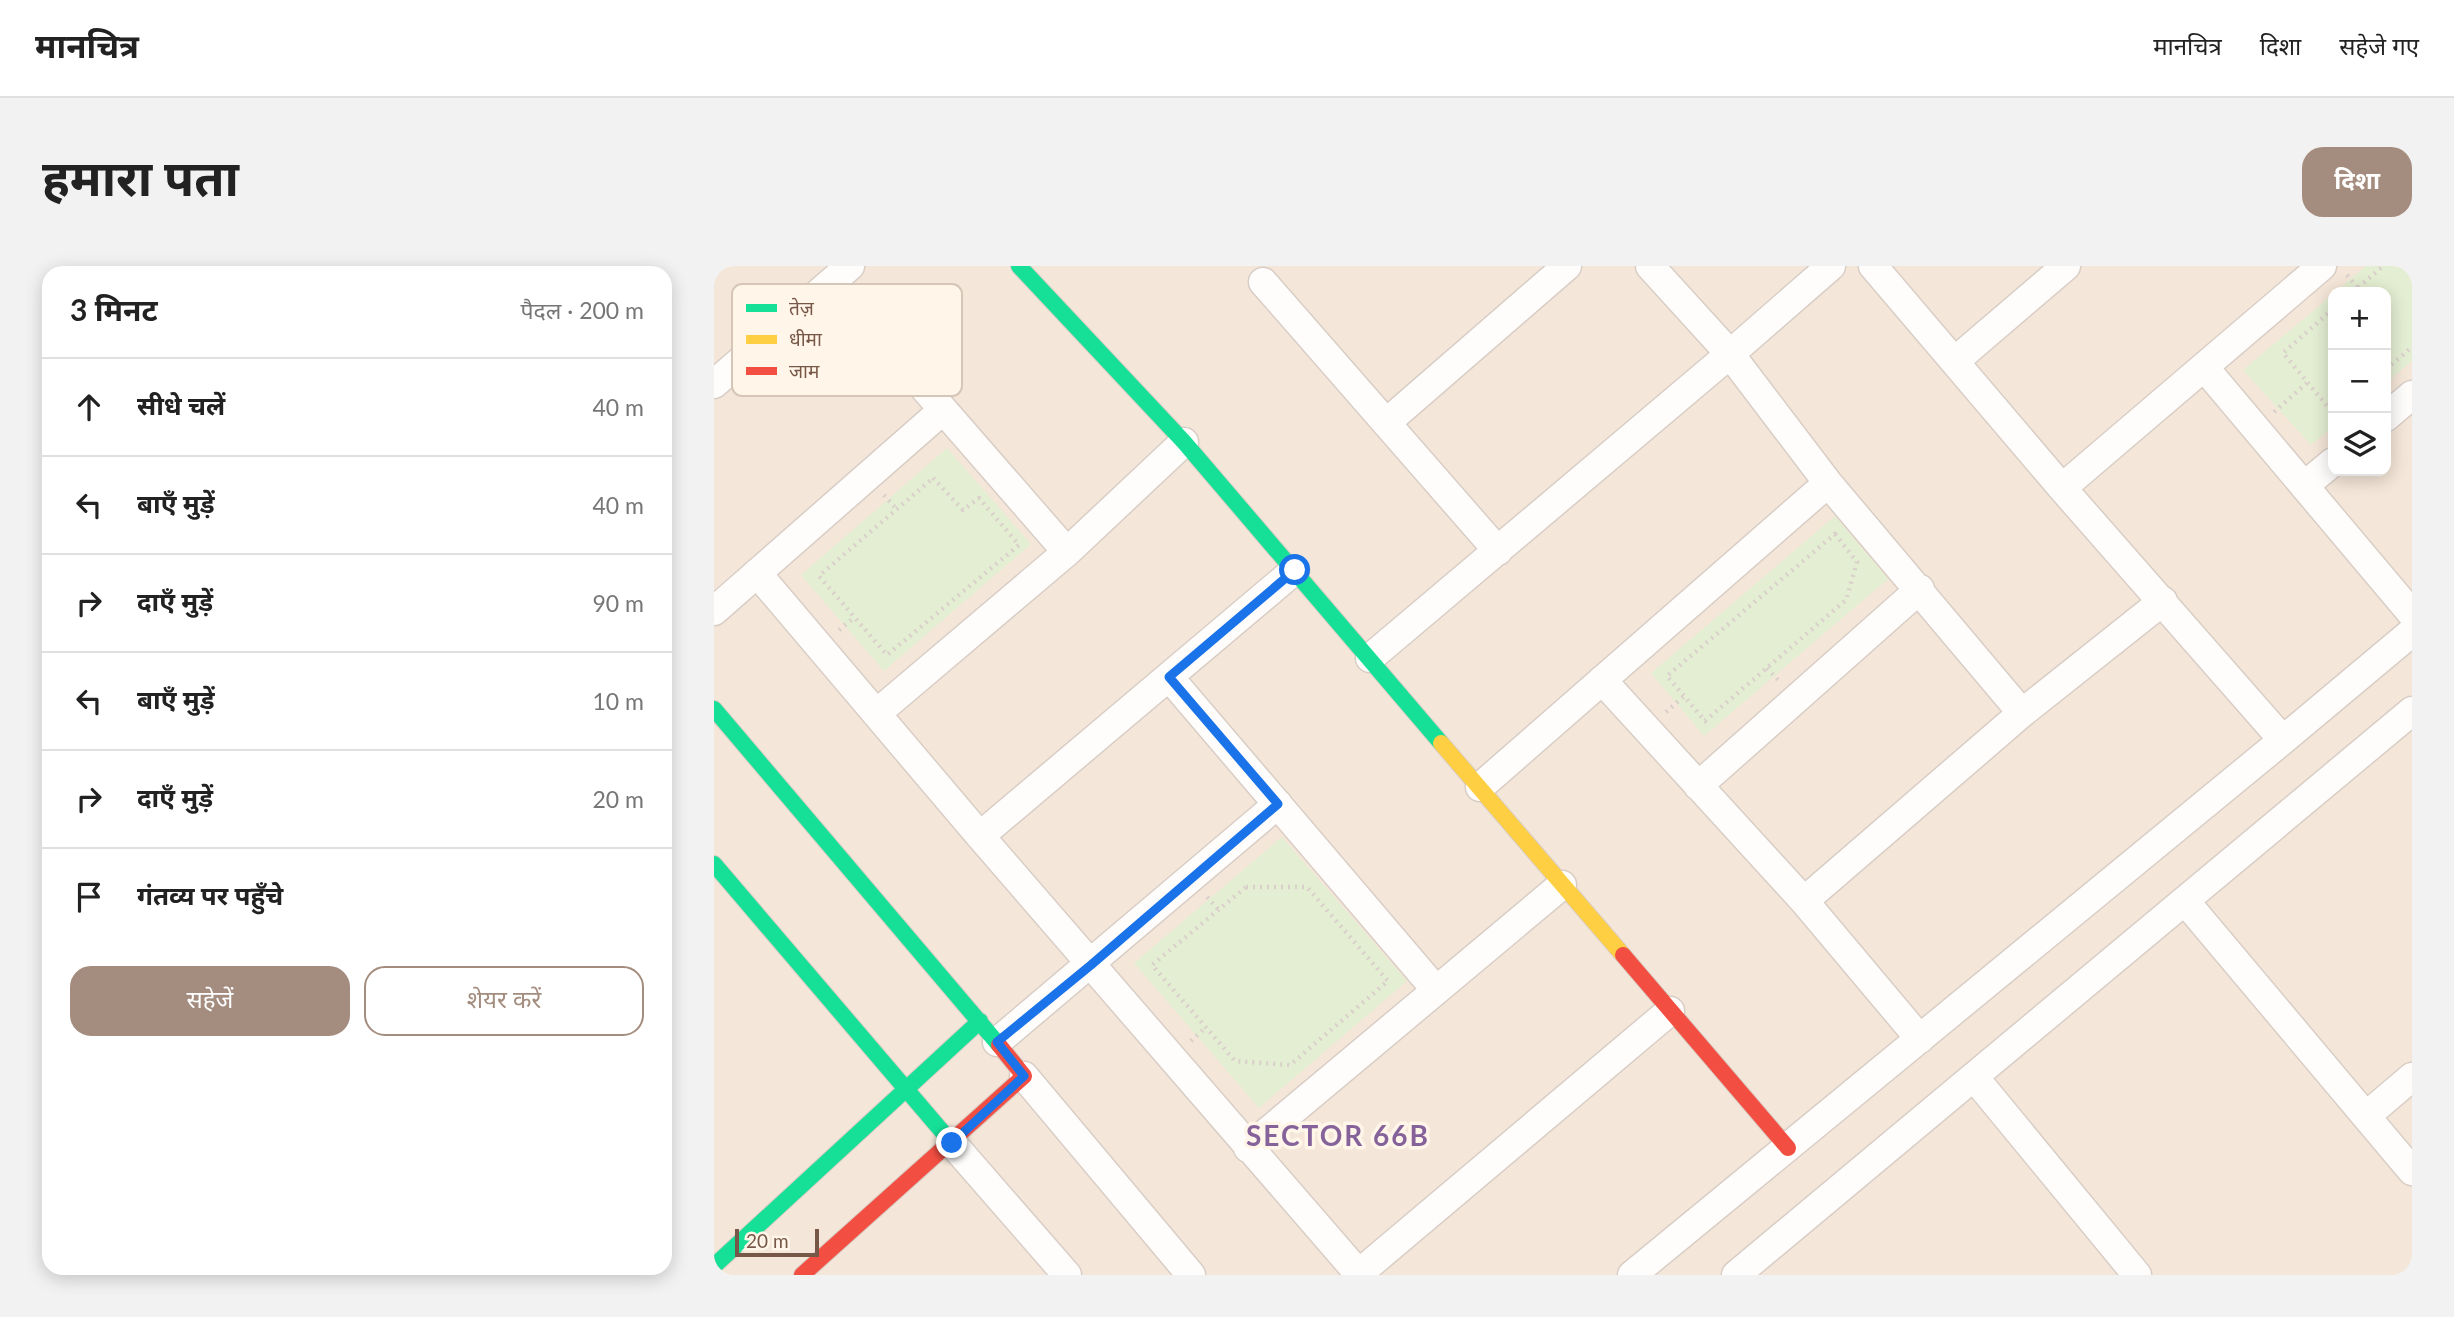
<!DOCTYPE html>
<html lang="hi">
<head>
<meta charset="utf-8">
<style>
  :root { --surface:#fff; --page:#f2f2f2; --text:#222; --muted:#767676; --line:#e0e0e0; --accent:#a48d7f }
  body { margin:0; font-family:Lato,"Noto Sans Devanagari",sans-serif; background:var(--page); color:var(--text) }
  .controls { position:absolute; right:21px; top:21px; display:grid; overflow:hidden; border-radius:14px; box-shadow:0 4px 18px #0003 }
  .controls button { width:63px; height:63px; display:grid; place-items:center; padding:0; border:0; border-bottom:2px solid var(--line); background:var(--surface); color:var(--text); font:35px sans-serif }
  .scale { position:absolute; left:21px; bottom:18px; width:84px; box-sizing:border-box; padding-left:7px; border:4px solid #775747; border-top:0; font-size:19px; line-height:24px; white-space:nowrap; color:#775747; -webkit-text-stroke:5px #fff6e9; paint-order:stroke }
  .stop { position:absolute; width:21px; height:21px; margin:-16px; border:5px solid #1a73e8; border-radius:50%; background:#fff }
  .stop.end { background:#1a73e8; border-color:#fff; box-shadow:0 2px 7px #0008 }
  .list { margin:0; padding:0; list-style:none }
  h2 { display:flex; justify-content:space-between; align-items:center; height:91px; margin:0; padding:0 28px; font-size:30px }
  h2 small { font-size:23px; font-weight:400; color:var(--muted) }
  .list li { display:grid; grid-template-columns:46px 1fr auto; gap:21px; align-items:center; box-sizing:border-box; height:98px; padding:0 28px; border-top:2px solid var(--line) }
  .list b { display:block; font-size:26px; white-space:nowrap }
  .list em { font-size:23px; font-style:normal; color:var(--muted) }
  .actions { display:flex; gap:14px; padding:21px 28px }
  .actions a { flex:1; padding:16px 0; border:2px solid var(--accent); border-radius:21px; text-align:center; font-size:24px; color:var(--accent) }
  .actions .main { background:var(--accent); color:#fff }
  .icon { flex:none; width:38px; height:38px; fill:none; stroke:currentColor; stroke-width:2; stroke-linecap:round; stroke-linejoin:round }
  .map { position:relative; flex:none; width:1698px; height:1009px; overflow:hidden; border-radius:21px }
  header { display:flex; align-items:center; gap:42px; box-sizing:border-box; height:98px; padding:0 35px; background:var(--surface); border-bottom:2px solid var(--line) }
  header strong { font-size:33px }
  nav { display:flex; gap:38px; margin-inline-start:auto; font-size:24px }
  .intro { display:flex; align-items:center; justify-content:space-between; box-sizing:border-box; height:168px; padding:0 42px }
  h1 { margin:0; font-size:49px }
  .button { padding:18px 32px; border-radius:21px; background:var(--accent); color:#fff; font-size:24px; font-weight:700 }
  main { display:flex; gap:42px; padding:0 42px }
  aside { flex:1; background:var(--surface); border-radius:21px; box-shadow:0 4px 18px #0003 }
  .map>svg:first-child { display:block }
</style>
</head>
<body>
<header>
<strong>मानचित्र</strong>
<nav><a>मानचित्र</a><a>दिशा</a><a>सहेजे गए</a></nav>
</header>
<div class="intro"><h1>हमारा पता</h1><a class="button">दिशा</a></div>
<main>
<aside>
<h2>3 मिनट<small>पैदल · 200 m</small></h2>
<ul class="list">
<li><svg class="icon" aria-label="ahead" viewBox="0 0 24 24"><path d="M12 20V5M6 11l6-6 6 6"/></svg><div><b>सीधे चलें</b></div><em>40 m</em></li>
<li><svg class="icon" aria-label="left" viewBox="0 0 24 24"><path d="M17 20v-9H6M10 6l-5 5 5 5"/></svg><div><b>बाएँ मुड़ें</b></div><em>40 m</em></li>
<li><svg class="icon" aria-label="right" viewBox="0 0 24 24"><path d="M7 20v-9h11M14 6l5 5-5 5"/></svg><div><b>दाएँ मुड़ें</b></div><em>90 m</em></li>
<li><svg class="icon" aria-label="left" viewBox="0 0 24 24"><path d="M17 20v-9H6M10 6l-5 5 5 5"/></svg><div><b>बाएँ मुड़ें</b></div><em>10 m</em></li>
<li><svg class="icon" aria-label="right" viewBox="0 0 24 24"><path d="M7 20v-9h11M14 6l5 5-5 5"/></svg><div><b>दाएँ मुड़ें</b></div><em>20 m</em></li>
<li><svg class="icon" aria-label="arrive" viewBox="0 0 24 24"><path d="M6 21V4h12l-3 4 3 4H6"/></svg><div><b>गंतव्य पर पहुँचे</b></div></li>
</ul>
<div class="actions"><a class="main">सहेजें</a><a>शेयर करें</a></div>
</aside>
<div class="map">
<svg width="1698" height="1009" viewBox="0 0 1698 1009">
  <rect width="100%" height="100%" fill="#f8f1e8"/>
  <path fill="#f4e6d8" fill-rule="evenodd" d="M0,0h1698v1009h-1698zM1619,26h53v179h-53z"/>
  <path fill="#e4eed2" d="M1652,0h46v95l-26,22v-91h-51z
    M1619,28v133l-22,18 -68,-75z
    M233,182l84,96 -147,127 -83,-96z
    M1121,250l53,63 -184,157 -53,-63z
    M568,571l125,144 -148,127 -125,-145z"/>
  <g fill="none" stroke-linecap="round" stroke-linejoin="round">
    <g stroke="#d9cec6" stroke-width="31">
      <path id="street" d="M936,0l80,88 98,129 194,230
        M1159,0l189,222 221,252
        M118,16l235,270
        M549,16l235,269
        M1241,95l111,-95
        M1490,101l208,247
        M0,118l136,-118
        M1672,151l26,-22
        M672,157l181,-157
        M1590,220l29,-24
        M1348,222l260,-222
        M43,307l223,263 379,438
        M0,345l229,-201
        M656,392l360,-304 101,-88
        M455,411l267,313
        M888,414l202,221 116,138
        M163,447l190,-161 117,-110
        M984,520l222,-197
        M766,521l348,-304
        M266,570l315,-266
        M1090,635l218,-188 141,-112
        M1471,635l227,270
        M283,776l281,-238
        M310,810l167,199
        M1260,811l163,198
        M1652,850l46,-39
        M238,877l115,132
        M534,882l314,-263
        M643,1009l313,-264
        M918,1009l651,-535 129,-108
        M1022,1009l676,-564"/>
    </g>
    <g stroke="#d8cdc5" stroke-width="18">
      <path id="fast" d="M305,0l165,176 257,301
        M0,443l285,336
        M0,598l238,279
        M0,1000l266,-245"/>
    </g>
    <g stroke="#d8cdc5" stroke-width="18">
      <path id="slow" d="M727,477l182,212"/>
    </g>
    <g stroke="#d8cdc5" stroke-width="18">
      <path id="jam" d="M909,689l165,193
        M88,1009l222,-199 -25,-31"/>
    </g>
    <path stroke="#dad0cb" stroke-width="4.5" stroke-dasharray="2 5" stroke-linecap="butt" d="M1633,9l11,13
      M1639,26l30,-26
      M1619,43l-50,44 50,60
      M1672,103l26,-22
      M1560,146l34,-30
      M219,212l30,32 16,-12 40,47 -132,110 -68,-79z
      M170,229l13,15
      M1121,268l22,28 -11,38 -141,121 -38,-45z
      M125,364l16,-13
      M1053,402l11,12
      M952,446l18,-16
      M532,621h61l81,94 -98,84 -55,-4 -83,-96z
      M493,631l11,12
      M477,775l15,-14"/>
    <use href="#street" stroke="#fefdfc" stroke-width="28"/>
    <use href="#fast" stroke="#16e098" stroke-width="16"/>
    <use href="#slow" stroke="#ffcf43" stroke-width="16"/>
    <use href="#jam" stroke="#f24e42" stroke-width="16"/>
  </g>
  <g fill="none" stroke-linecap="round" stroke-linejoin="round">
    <path stroke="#1a73e8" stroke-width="9" d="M238,877l72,-67 -27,-34 94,-77 187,-161 -109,-127 126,-107"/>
  </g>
  <g text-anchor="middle" stroke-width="7" stroke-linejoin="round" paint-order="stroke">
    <g font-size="28" font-weight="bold" letter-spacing="2" fill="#86629b" stroke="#fff6e9">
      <text x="624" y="880">SECTOR 66B</text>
    </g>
  </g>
  <rect x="18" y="18" width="230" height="112" rx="10" fill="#fff6e9" stroke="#d6c6b8" stroke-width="2"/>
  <rect x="32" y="38" width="31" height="8" fill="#16e098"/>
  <rect x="32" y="69" width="31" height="9" fill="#ffcf43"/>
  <rect x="32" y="101" width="31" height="8" fill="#f24e42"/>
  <g font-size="19" fill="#775747">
    <text x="75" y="49">तेज़</text>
    <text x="75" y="80">धीमा</text>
    <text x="75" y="112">जाम</text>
  </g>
</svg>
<div class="controls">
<button>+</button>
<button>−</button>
<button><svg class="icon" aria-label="layers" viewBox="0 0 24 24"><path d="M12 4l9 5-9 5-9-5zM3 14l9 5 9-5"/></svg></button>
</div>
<div class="scale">20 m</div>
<div class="stop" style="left:581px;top:304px"></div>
<div class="stop end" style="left:238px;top:877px"></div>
</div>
</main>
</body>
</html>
